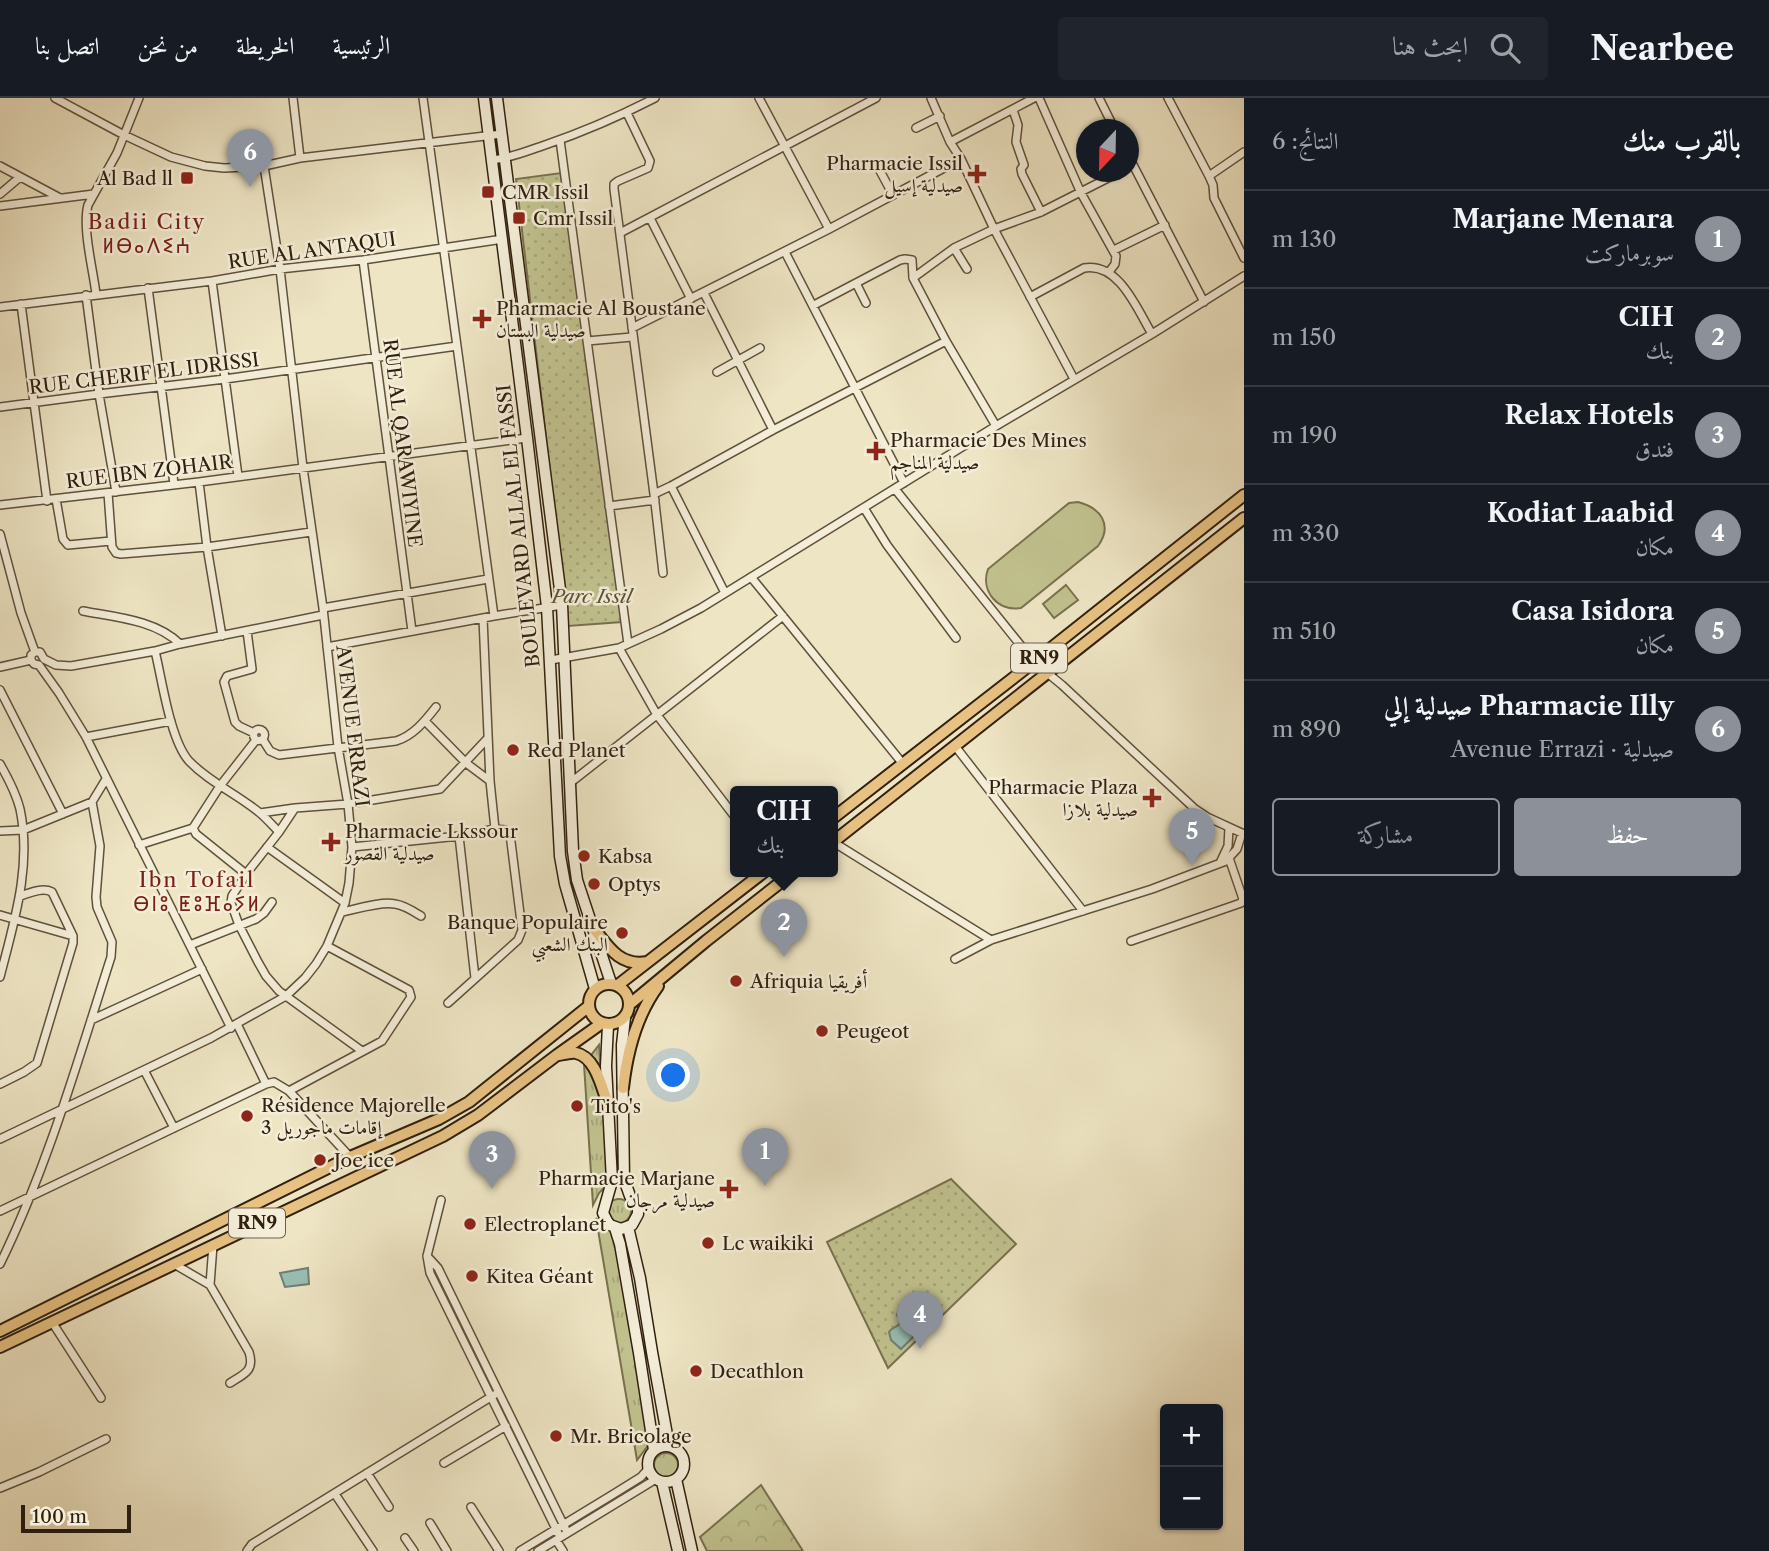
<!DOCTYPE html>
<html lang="ar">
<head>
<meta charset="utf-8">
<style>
  :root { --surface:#171b24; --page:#20242c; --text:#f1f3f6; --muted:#9ea1a6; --line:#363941; --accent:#8c9099 }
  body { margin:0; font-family:"Libre Caslon Text",Amiri,"Noto Sans Tifinagh",serif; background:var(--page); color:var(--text); direction:rtl }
  .controls { position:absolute; right:21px; bottom:21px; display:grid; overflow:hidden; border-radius:7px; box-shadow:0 2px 5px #0004 }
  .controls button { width:63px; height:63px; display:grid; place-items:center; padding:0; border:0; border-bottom:2px solid var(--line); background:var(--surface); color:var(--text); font:35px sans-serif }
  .compass { position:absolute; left:1076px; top:21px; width:63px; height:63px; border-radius:50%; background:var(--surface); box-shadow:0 2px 5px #0004; rotate:202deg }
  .scale { position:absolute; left:21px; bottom:18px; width:110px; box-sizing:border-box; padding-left:7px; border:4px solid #31200f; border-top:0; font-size:19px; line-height:24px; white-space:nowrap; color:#31200f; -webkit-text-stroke:5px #f4eed9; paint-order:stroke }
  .you { position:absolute; left:674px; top:978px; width:24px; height:24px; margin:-18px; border:5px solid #fff; border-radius:50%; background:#1a73e8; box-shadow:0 0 0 10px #1a73e833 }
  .badge { display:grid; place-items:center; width:46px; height:46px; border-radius:50%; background:var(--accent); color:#fff; font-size:23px; font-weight:700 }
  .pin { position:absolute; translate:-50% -58px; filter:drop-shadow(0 2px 4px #0008) }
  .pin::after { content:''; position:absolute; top:37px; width:24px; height:21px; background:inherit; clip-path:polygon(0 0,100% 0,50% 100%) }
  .popup { position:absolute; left:730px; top:688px; width:108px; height:91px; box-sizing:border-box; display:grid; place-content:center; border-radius:7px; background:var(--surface); filter:drop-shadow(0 2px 5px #0005); font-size:23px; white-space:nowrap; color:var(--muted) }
  .popup b { font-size:26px; color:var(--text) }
  .popup::after { content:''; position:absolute; left:50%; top:100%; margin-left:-14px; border:14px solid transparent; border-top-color:var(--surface) }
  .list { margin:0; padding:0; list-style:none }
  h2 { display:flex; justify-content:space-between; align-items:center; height:91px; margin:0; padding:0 28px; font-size:30px }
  h2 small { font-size:23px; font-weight:400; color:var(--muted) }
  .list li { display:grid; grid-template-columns:46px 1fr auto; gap:21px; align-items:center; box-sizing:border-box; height:98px; padding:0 28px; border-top:2px solid var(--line) }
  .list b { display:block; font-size:26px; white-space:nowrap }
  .list p { margin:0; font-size:23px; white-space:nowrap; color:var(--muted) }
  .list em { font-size:23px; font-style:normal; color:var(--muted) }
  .actions { display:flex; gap:14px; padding:21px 28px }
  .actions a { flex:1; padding:16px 0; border:2px solid var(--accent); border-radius:7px; text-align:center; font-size:24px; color:var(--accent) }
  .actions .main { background:var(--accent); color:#fff }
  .icon { flex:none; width:38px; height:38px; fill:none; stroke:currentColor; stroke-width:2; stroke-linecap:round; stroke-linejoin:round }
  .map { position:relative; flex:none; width:1244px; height:1453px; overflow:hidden; direction:ltr }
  header { display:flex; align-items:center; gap:42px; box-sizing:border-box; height:98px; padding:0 35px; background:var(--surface); border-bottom:2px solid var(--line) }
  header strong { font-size:33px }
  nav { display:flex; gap:38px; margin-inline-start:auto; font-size:24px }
  .search { width:490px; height:63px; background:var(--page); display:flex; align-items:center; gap:18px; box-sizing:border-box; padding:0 24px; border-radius:7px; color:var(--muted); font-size:26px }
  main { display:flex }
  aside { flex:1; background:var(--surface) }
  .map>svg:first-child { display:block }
</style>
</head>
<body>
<header>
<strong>Nearbee</strong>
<div class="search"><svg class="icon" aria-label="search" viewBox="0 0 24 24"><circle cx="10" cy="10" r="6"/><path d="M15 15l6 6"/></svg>ابحث هنا</div>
<nav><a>الرئيسية</a><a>الخريطة</a><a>من نحن</a><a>اتصل بنا</a></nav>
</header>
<main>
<aside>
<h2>بالقرب منك<small>النتائج: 6</small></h2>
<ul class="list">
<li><span class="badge">1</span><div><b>Marjane Menara</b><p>سوبرماركت</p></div><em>130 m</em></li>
<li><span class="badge">2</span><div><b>CIH</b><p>بنك</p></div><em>150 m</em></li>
<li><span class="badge">3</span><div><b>Relax Hotels</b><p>فندق</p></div><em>190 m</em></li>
<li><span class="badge">4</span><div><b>Kodiat Laabid</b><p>مكان</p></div><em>330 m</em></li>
<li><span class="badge">5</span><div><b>Casa Isidora</b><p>مكان</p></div><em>510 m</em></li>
<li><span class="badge">6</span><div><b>Pharmacie Illy صيدلية إلي</b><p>صيدلية · Avenue Errazi</p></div><em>890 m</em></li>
</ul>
<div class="actions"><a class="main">حفظ</a><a>مشاركة</a></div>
</aside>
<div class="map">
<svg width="1244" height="1453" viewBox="0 0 1244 1453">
  <defs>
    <pattern id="grass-tufts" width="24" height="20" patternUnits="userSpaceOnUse" patternTransform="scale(1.75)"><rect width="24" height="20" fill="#c1c28f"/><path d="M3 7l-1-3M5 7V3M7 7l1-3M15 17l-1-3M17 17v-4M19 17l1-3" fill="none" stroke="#a6a67a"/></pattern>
    <pattern id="forest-crowns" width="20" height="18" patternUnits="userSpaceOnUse" patternTransform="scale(1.75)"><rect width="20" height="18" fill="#c1c28f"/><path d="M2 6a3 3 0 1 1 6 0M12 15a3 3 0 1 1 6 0" fill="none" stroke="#a6a67a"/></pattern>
    <pattern id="park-dots" width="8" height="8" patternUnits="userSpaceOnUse" patternTransform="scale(1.75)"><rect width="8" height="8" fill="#c1c28f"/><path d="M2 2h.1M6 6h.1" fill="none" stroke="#a6a67a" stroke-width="1.8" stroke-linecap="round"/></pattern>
  </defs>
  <rect width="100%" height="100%" fill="#eee5c4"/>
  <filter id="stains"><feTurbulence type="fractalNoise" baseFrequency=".00286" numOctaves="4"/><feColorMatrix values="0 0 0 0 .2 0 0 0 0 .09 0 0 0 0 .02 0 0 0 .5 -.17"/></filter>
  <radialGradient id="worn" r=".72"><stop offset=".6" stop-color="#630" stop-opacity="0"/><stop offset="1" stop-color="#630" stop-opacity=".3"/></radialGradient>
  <path fill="url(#grass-tufts)" stroke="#79714f" stroke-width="2" d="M599,947l9,139 -9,9 -6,12 -9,-141z
    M607 1113a12 12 0 1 1 24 0a12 12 0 1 1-24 0Z
    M596,1120l5,7 13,7 36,211 -13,17z
    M654 1367a12 12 0 1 1 24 0a12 12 0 1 1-24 0Z"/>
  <path fill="url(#forest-crowns)" stroke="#79714f" stroke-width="2" d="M761,1387l42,66h-96l-7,-14z"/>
  <path fill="url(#park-dots)" stroke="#79714f" stroke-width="2" d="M561,75l61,449 -54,4 -52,-447z
    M951,1081l65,65 -128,124 -61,-126z"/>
  <path fill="#c1c28f" stroke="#79714f" stroke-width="2" d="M1078,404c23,6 35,23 20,44l-77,62c-23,4 -41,-17 -33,-39l81,-66z
    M1066,487l12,15 -24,18 -11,-14z"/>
  <path fill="#99bfb4" stroke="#6f7f72" stroke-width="2" d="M308,1170l1,16 -24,3 -5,-14z
    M909,1207l6,2 7,6 1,5 5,4 -27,27 -10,-9 -2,-8c4,-7 16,-4 8,-17 2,-7 4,-9 12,-10z"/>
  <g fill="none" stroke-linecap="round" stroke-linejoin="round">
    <g stroke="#60513c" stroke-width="10">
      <path id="street" d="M55,0l69,37 47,22 34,9 19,2 40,-2 36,-8 202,-24
        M293,0l7,60
        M423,0l71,518
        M759,0l70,131
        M931,0l19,44 11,17 33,70 80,150
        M1039,0l42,95 35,63 -1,8 -6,8
        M1099,0l16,32
        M1168,0l41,78 4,9 1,13 30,60
        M1013,12l5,15 -2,17 8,23 -3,4 1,5 19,38
        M627,15l23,48 -2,7 -30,13 -4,3v5l40,305 9,79
        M916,30l24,-12
        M560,42l68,504
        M950,44l84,-44
        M1128,57l76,147
        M492,62c19,-2 35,-9 53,-15 38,-13 75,-29 110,-47
        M0,68l60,32
        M879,71l14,26
        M1209,78l35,-24
        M0,96l20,-17
        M0,108l94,-12
        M650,120l41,81
        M620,135l256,-135
        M954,150l13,21
        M1114,152l51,-25
        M785,154l119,231
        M363,162l49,371
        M913,180l41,-30 40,-19 47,-17 79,-40
        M212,183l26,195
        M856,185l10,20
        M148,190l26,196
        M704,195l69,137
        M96,196c-3,-25 -14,-66 -8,-89l29,-52 22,-55
        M86,197l13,99 17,98
        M1030,199l54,-29c35,-6 53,41 68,66
        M21,206l26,197
        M814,207l86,-45 5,-1 7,1 1,18 33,63 50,85
        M0,209l212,-26 68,-12 83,-9 140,-21
        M632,230l197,-99 132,-70
        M587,243l45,-4
        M717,274l43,-24
        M0,309l99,-13 126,-15 232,-33
        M199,384l8,65 15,89
        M671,388l54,107
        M895,391l139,173 28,23 133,124 12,8 37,17
        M108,395l4,54 4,6 5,1 86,-7 104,-15
        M654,396l17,-8 102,-56 173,-89
        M56,401l7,40 5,6 43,-4
        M0,407l199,-23 328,-44
        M609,408l46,-6
        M864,410l23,37 69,93
        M0,436l21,79 14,39
        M751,479l152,187
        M323,510l165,-29
        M83,513c32,6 73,9 97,33
        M483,520l7,163 5,48
        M247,533l5,38 -25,7 -3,6 11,40 4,4 15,7
        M327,549l167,-31 68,-11
        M619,550l38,67 78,102
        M155,553c7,28 15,89 34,110 20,21 48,33 71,52 6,5 13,13 19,19
        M35,554l-4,3v5l3,4 5,1 20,28 27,44 145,291
        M35,554h5l4,7 12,6 15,1 84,-15 25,-7 143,-29
        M551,562l68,-12 42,-19 40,-21 295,-182 156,-92 92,-58
        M0,569l31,-7
        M0,592l63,124
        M425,623l41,42 24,18
        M253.5 637a5.5 5.5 0 1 1 11 0a5.5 5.5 0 1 1-11 0Z
        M86,639l85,-16
        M263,642l7,11 9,4 117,-14c17,-5 29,-20 40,-34
        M955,648l128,165
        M0,666c8,14 16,29 20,45 12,57 -6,113 -20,168
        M570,685l213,-167
        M260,715l35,-5
        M0,733l23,-1 69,-28
        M459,738l16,142
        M833,744l158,98
        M139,747l54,-17
        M267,749l78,56
        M352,749l107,-11 36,-7 10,1 5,4 12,96 -4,10 -70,63
        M1220,765l8,-17 1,-18
        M246,776l-50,-40 -3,-6 27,-42 36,-46
        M20,798c10,-3 22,-9 32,-4l21,44
        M342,814c15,-3 39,-11 53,-8 9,1 18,7 26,12
        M0,817l73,21v7l-36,120 -13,9 -24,12
        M1131,843l110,-38 2,-4 -14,-41
        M190,847l66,-26 8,-6 8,-11
        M955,861l36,-19 161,-51 74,-28 11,-12 5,-16
        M91,922l111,-51
        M237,926l29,60 8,-2 15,9 61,66
        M362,953l-83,-60 -13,-15 -8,-14 -19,-37 -8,-22 1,-7 14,-22 33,-42 16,-24 53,-4 92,-15 48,-51
        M144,972l30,58
        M289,993l93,-50 29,-44 -2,-7 -82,-44
        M0,1041l211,-101 75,-42 19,-18 11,-14 11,-18 18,-43 4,-20 3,-36 -4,-43 -10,-57 -15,-139 -20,-140 -23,-199 -16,-103
        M441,1102l-14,56 3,17 130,264
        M0,1113l266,-127
        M427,1158l11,12 129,264
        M0,1166c48,-98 78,-204 111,-307l1,-15 -15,-35 -1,-10 4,-51 -8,-44 14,-23
        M174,1166l36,21 39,67c6,19 -5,22 -19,31
        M210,1187l3,-40
        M52,1224l49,76
        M444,1365l62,-37
        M367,1375l22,34
        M0,1390l39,-16 67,-33
        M335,1396l38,57
        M471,1409l28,44
        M430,1425l17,28
        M405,1440l9,13
        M556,1442l7,11
        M247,1453l5,-7 242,-149
        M520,1453l92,-56 29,-18 7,-8
        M538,1453l118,-72"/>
    </g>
    <g stroke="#31200f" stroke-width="13">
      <path id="secondary" d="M484,0l43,340 20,169 13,249 5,28 30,105
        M497,0l65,507 11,246 4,29 34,103
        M608,927l-2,41 6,115 -9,32 4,8 3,4 11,4 11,-4 6,-11v-6l-8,-12 -6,-17 -2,-134 3,-28
        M628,1129l12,51 12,74 17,94
        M615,1130l5,16 19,109 15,97
        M648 1366a18 18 0 1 1 36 0a18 18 0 1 1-36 0Z
        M676,1381l16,72
        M662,1384l16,69"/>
    </g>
    <g stroke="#31200f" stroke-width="14">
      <path id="primary" d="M833,720l188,-146 223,-177
        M833,744l411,-324
        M592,828c15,19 27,41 55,36
        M589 906a20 20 0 1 1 40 0a20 20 0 1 1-40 0Z
        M618,887l147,-114
        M630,906l76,-63 89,-70
        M559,957c5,-1 13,-3 17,-2 20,4 26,36 32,51
        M623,990c4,-36 13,-72 35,-102
        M0,1233l350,-174 89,-38 30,-17 120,-96
        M0,1249l443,-211 35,-21 79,-60 45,-32"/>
    </g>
    <use href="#street" stroke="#f4eed9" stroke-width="7"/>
    <use href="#secondary" stroke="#f4eed9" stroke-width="10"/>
    <use href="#primary" stroke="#e7c282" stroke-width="10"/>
  </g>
  <g fill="#8f2418" stroke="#f4eed9" stroke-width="2.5">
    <path d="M973.5 65.5h7v7h7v7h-7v7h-7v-7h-7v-7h7z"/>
    <rect x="180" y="73" width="14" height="14" rx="3.5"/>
    <rect x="481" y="87" width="14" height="14" rx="3.5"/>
    <rect x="512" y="113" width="14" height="14" rx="3.5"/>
    <path d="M478.5 210.5h7v7h7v7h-7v7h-7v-7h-7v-7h7z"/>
    <path d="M872.5 342.5h7v7h7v7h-7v7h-7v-7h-7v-7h7z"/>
    <circle cx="513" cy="652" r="7"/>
    <path d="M1148.5 689.5h7v7h7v7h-7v7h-7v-7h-7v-7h7z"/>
    <path d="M327.5 733.5h7v7h7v7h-7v7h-7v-7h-7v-7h7z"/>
    <circle cx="584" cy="758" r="7"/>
    <circle cx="594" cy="786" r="7"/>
    <circle cx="622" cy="835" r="7"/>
    <circle cx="736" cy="883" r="7"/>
    <circle cx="822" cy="933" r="7"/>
    <circle cx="577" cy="1008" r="7"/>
    <circle cx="247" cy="1018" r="7"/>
    <circle cx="320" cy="1062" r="7"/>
    <path d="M725.5 1080.5h7v7h7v7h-7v7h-7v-7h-7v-7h7z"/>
    <circle cx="470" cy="1126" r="7"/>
    <circle cx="708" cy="1145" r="7"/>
    <circle cx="472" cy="1178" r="7"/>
    <circle cx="696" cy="1273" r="7"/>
    <circle cx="556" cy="1338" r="7"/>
  </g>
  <g text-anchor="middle" stroke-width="5" stroke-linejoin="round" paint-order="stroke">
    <g fill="#f4eed9" stroke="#6c5e4c" stroke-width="2">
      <rect x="1011" y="545.5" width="56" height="29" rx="5"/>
      <rect x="229" y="1110.5" width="56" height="29" rx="5"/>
    </g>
    <g font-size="18" font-weight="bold" fill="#31200f">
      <text x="1039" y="566">RN9</text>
      <text x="257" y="1131">RN9</text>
    </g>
    <g font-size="19" fill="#31200f" stroke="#f4eed9" text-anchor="start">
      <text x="963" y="72" text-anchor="end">Pharmacie Issil<tspan x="963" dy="22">صيدلية إسيل</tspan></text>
      <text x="173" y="87" text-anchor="end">Al Bad ll</text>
      <text x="502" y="101">CMR Issil</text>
      <text x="533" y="127">Cmr Issil</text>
      <text x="496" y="217">Pharmacie Al Boustane<tspan x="496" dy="22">صيدلية البستان</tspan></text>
      <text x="890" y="349">Pharmacie Des Mines<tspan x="890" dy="22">صيدلية المناجم</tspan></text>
      <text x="527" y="659">Red Planet</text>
      <text x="1138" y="696" text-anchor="end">Pharmacie Plaza<tspan x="1138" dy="22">صيدلية بلازا</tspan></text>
      <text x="345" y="740">Pharmacie Lkssour<tspan x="345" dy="22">صيدلية القصور</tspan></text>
      <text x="598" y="765">Kabsa</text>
      <text x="608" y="793">Optys</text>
      <text x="608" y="831" text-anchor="end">Banque Populaire<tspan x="608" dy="22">البنك الشعبي</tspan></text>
      <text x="750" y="890">Afriquia أفريقيا</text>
      <text x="836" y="940">Peugeot</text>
      <text x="261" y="1014">Résidence Majorelle<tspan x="261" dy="22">إقامات ماجوريل 3</tspan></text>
      <text x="591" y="1015">Tito's</text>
      <text x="334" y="1069">Joe ice</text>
      <text x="715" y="1087" text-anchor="end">Pharmacie Marjane<tspan x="715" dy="22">صيدلية مرجان</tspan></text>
      <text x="484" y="1133">Electroplanet</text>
      <text x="722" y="1152">Lc waikiki</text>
      <text x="486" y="1185">Kitea Géant</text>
      <text x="710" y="1280">Decathlon</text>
      <text x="570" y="1345">Mr. Bricolage</text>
    </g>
    <g font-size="19" fill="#31200f" stroke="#f4eed9">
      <text transform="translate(312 152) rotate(-8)" y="7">RUE AL ANTAQUI</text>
      <text transform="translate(144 275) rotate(-7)" y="7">RUE CHERIF EL IDRISSI</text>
      <text transform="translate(403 345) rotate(83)" y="7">RUE AL QARAWIYINE</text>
      <text transform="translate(149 373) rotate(-7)" y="7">RUE IBN ZOHAIR</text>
      <text transform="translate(518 428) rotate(-96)" y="7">BOULEVARD ALLAL EL FASSI</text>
      <text transform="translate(353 628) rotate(83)" y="7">AVENUE ERRAZI</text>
    </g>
    <g font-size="19" font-style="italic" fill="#5c5135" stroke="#f4eed9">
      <text x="592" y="505">Parc Issil</text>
    </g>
    <g font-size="21" letter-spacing="2" fill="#7a1f14" stroke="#f4eed9">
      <text x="147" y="131">Badii City<tspan x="147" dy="24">ⵍⴱⴰⴷⵉⵄ</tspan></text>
      <text x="197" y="789">Ibn Tofail<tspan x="197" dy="24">ⴱⵏⵓ ⵟⵓⴼⴰⵢⵍ</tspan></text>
    </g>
  </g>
  <rect width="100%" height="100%" filter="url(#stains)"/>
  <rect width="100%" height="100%" fill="url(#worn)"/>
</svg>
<div class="controls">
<button>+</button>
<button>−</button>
</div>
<svg class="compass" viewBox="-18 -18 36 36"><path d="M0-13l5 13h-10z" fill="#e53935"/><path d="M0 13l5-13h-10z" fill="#9ea1a6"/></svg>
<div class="scale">100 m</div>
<div class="you"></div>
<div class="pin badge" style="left:765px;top:1088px">1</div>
<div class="pin badge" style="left:784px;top:859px">2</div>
<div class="popup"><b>CIH</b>بنك</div>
<div class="pin badge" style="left:492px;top:1091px">3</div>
<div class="pin badge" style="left:920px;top:1251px">4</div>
<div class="pin badge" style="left:1192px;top:768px">5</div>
<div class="pin badge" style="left:250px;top:89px">6</div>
</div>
</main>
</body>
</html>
